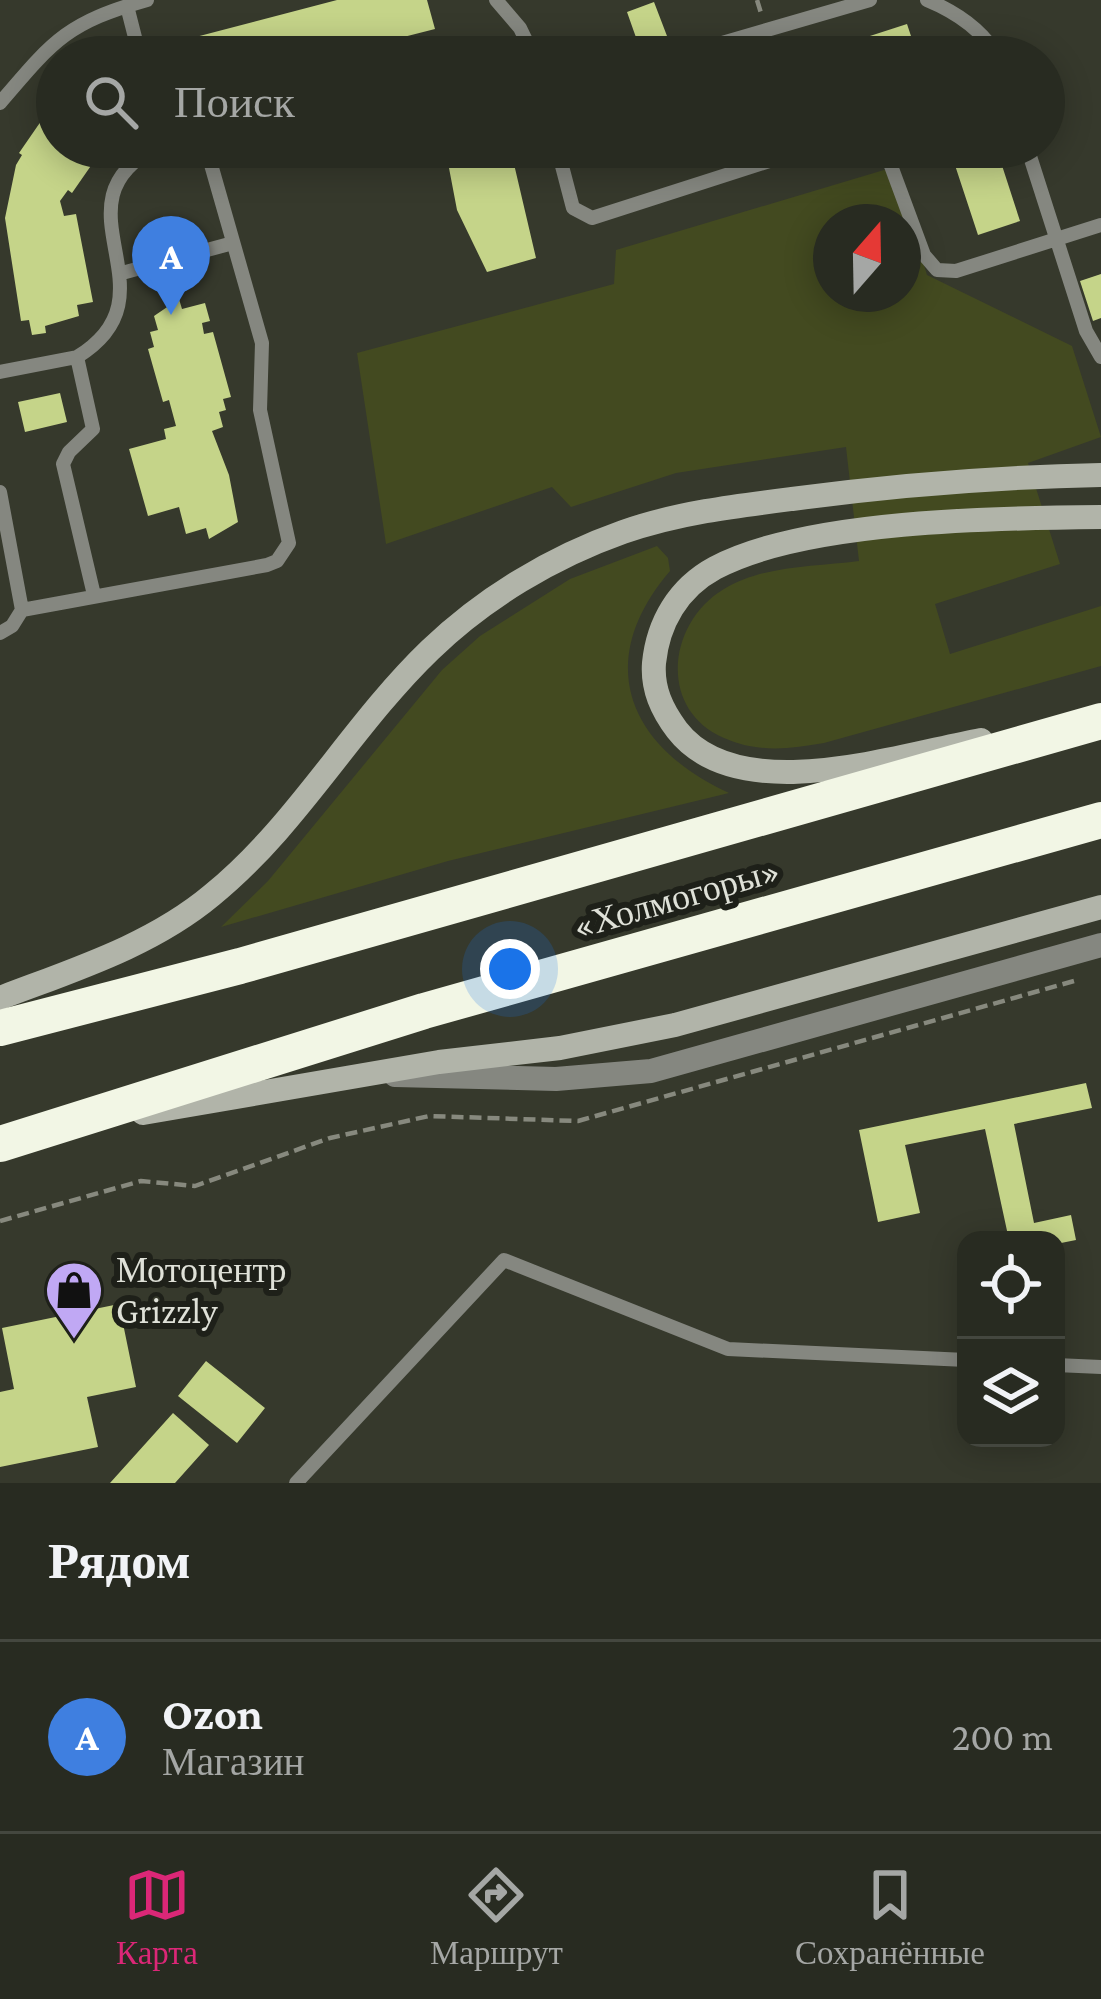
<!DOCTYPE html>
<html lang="ru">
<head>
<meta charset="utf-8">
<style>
  :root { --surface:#282b21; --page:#30332a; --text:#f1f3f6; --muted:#a5a7a5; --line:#44473f; --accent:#db2777 }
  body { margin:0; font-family:"Crimson Pro",serif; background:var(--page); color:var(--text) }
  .controls { position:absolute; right:36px; bottom:36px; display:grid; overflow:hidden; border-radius:24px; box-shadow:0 6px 30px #0003 }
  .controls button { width:108px; height:108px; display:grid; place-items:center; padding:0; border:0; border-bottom:3px solid var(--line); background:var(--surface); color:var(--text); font:60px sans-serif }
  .compass { position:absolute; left:813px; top:204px; width:108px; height:108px; border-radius:50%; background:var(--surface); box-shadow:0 6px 30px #0003; rotate:20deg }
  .you { position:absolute; left:510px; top:969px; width:42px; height:42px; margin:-30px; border:9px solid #fff; border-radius:50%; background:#1a73e8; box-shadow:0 0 0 18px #1a73e833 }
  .badge { display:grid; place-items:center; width:78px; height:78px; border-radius:50%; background:var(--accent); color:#fff; font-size:39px; font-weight:700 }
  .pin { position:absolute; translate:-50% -99px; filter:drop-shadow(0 3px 6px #0008) }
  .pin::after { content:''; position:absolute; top:63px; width:42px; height:36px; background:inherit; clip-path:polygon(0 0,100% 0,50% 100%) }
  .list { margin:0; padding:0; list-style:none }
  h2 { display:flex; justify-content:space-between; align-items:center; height:156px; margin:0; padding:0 48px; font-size:51px }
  h2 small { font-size:39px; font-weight:400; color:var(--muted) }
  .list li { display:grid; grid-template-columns:78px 1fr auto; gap:36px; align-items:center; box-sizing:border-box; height:192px; padding:0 48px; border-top:3px solid var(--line) }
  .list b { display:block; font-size:45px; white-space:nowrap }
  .list p { margin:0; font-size:39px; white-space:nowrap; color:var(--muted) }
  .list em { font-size:39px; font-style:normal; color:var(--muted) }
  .icon { flex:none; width:66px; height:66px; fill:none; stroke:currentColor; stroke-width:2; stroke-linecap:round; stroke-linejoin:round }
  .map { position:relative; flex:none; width:1101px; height:1483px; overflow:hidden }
  .search { position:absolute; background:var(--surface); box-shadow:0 6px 30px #0003; left:36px; right:36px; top:36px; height:132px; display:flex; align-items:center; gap:30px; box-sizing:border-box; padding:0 42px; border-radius:66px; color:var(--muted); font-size:45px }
  .sheet { height:348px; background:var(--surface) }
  nav { display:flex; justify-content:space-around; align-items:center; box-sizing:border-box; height:168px; border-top:3px solid var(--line); background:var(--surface); font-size:33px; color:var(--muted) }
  nav a { display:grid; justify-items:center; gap:6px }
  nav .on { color:var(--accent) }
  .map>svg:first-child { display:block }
</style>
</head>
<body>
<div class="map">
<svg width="1101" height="1483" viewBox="0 0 1101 1483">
  <rect width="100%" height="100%" fill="#36392c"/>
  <path fill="#434a20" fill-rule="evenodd" d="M894,167l33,108 145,71 29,91 -73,26 32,101 -125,40 15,50 151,-48v60l-277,77c-35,6 -66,10 -100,-5 -67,-29 -56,-116 0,-149 40,-24 90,-22 135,-28l-13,-114 -170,26 -105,34 -19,-20 -166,57 -29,-191 257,-69 2,-34zM831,222h72v72h-72z
    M657,546l11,12 2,13c-77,90 -43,175 59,222l-281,68 -227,66 47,-46 174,-211 38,-34 90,-57z"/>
  <path fill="#c5d489" d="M337,0h90l8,29 -110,28h-132l-5,-18z
    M654,2l13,34 -28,10 -12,-34z
    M907,24l11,33h-110v-1z
    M57,98v49h47l-32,46 -4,-3 -8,11 4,15 12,-2 17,88 -16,3 2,11 -34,10 1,7 -14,2 -3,-15 -8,1 -16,-103 11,-53 6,-10 -3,-2z
    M445,147h65l26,111 -49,14 -30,-62z
    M949,147h47l24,74 -42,14z
    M1101,274v44l-8,3 -13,-40z
    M179,299l3,10 23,-6 5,18 -8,2 2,11 9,-2 18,65 -8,2 3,11 -7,2 4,15 -11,4 17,44 9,47 -29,17 -3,-11 -20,6 -7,-27 -31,9 -19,-67 37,-10 -2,-10 12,-3 -7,-26 -6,2 -15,-53 6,-2 -4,-15 8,-2 -4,-14z
    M60,393l7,29 -42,10 -7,-30z
    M1086,1083l6,25 -78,16 20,99 37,-8 5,25 -20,4v-4h-47l-24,-111 -80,16 15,68 -42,9 -19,-92z
    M119,1304l17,83 -49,10 11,50 -98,20v-75l14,-3 -12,-61z
    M206,1361l59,47 -28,35 -59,-47z
    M173,1413l36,32 -34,38h-65z"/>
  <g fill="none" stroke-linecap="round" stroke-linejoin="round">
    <path stroke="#87897e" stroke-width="4.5" stroke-dasharray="12 6" stroke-linecap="butt" d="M757,0l4,13
      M0,1221l141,-40 54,5 135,-48 99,-22 149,5 496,-140"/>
    <path stroke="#858780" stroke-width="14" d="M496,0l24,28 14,29
      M927,0c29,12 55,29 71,57
      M127,6l13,51
      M674,57l196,-57
      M0,103c53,-62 66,-80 147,-103
      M557,147l16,61 19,10 221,-71
      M884,147l40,108 13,15 19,1 145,-46
      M1027,147l59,184 15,26
      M122,273l111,-30
      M0,372l77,-15
      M0,492l22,118 -10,16 -12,7
      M94,595l-31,-131 6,-12 24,-23 -16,-72c105,-64 -30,-153 80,-210
      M22,610l245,-45 10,-4 12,-18 -29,-133 2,-67 -56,-196
      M1056,1365l45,2
      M296,1483l208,-223 224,89 238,11"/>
    <path stroke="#858780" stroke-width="24" d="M395,1075l161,4 95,-8 450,-126"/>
    <path stroke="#b1b4a9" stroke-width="24" d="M981,740c-82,15 -243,69 -304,-10 -15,-20 -25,-41 -23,-67 4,-40 24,-75 61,-95 90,-48 282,-50 386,-51
      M0,998c73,-28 151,-52 212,-103 85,-69 139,-169 218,-245 54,-52 122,-93 193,-118 54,-19 112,-26 169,-33 103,-14 206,-22 309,-24
      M143,1113l296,-51 121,-14 115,-23 426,-118"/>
    <path stroke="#f2f6e5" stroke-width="36" d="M0,1028l240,-62 861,-245
      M0,1144l424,-133 677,-191"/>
  </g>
  <defs>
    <g id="shop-pin" transform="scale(3)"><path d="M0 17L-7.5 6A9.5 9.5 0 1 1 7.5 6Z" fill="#c0a8f4" stroke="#1e2019"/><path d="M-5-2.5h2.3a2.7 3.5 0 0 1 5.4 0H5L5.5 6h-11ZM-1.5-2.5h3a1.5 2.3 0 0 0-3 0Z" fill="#111"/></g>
  </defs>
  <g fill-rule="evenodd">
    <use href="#shop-pin" x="74" y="1290"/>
  </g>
  <g text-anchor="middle" stroke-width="12" stroke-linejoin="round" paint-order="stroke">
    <g font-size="36" fill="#dfe1d8" stroke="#1e2019">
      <text transform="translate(676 897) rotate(-16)" y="13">«Холмогоры»</text>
    </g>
    <g font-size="36" fill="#dfe1d8" stroke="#1e2019" text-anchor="start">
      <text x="116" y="1282">Мотоцентр<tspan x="116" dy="41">Grizzly</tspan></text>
    </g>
  </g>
</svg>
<div class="controls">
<button><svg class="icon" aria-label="locate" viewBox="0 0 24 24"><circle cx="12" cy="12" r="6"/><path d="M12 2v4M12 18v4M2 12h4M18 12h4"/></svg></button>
<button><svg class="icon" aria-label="layers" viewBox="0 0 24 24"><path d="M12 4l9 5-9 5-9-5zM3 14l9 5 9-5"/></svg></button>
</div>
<svg class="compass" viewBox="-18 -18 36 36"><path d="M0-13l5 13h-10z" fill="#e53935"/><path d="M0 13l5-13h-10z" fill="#a5a7a5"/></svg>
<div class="you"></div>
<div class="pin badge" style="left:171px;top:315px;background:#3f7fe0">A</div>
<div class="search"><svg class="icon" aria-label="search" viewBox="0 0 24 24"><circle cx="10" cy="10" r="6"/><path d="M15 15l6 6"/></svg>Поиск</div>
</div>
<section class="sheet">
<h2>Рядом<small></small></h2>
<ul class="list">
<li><span class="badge" style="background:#3f7fe0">A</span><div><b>Ozon</b><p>Магазин</p></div><em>200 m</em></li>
</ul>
</section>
<nav>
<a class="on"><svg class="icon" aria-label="map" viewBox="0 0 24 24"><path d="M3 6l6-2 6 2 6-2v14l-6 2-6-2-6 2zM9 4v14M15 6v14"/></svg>Карта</a>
<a><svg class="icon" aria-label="directions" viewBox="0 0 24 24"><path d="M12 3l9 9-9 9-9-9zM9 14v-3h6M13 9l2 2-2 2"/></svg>Маршрут</a>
<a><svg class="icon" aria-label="saved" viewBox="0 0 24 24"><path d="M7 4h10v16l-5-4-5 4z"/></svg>Сохранённые</a>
</nav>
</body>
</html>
